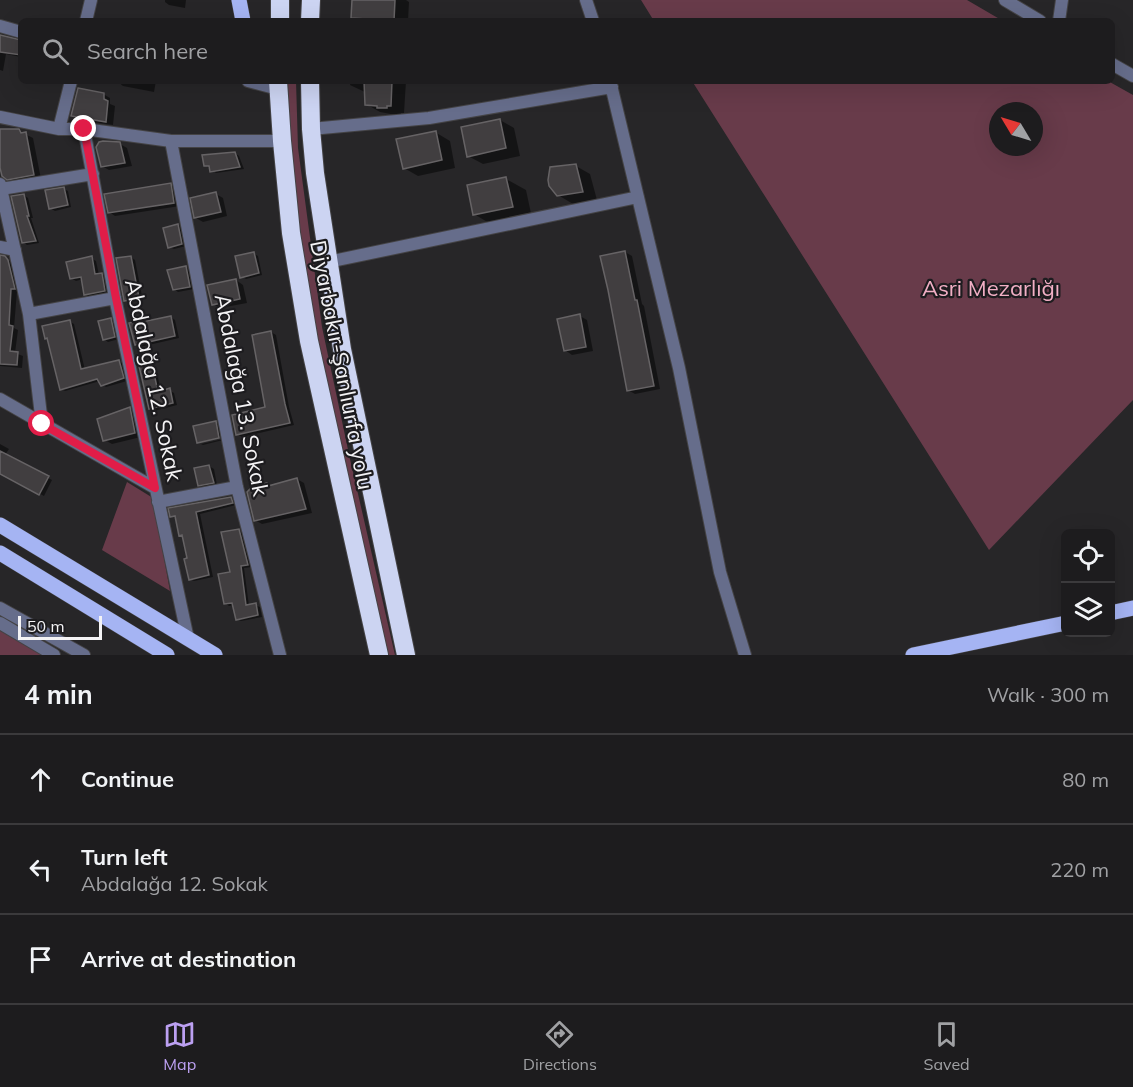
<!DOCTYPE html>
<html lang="en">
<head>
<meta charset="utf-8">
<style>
  :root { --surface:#1d1c1e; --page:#252527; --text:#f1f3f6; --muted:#a0a1a4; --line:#3b3a3c; --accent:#bca0f2 }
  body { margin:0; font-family:Mulish,sans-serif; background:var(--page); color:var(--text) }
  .controls { position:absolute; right:18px; bottom:18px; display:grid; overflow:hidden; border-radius:9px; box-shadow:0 6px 24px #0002 }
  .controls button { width:54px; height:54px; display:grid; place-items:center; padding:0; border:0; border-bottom:2px solid var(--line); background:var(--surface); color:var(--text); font:30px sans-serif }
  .compass { position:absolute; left:989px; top:102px; width:54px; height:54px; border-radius:50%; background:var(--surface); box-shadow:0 6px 24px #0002; rotate:308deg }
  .scale { position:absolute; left:18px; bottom:15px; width:84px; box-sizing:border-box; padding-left:6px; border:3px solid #f4f3f5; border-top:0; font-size:16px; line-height:21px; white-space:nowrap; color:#f4f3f5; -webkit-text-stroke:4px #1d1c1f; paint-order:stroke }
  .stop { position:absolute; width:18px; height:18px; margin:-14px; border:4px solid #e11d48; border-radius:50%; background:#fff }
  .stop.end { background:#e11d48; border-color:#fff; box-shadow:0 2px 6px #0008 }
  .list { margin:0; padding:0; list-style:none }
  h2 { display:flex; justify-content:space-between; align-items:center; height:78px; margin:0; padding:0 24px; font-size:26px }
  h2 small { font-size:20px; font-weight:400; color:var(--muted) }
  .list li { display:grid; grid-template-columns:39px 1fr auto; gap:18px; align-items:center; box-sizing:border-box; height:90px; padding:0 24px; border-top:2px solid var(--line) }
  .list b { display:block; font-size:22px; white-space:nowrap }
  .list p { margin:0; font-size:20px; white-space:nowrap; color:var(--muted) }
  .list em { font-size:20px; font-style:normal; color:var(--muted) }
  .icon { flex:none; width:33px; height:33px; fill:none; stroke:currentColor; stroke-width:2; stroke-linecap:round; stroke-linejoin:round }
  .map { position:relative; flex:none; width:1133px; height:655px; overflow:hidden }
  .search { position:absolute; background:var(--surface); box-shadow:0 6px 24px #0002; left:18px; right:18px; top:18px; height:66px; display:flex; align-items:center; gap:15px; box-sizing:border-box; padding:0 21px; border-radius:9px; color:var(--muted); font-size:22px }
  .sheet { height:348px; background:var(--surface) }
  nav { display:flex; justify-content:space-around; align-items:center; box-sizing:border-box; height:84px; border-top:2px solid var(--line); background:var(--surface); font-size:16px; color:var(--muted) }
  nav a { display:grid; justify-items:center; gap:3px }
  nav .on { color:var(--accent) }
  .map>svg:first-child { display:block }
</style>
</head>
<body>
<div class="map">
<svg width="1133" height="655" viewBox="0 0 1133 655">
  <rect width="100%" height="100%" fill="#272628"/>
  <path fill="#683b4a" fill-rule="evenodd" d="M641,0h326l36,21h-349z
    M286,81h10l2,67 24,179 28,132 45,196h-12l-73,-350 -18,-138z
    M692,81h416l25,14v305l-144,150zM998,111h36v36h-36z
    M127,482l26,16 17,93 -68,-41z
    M0,630l42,25h-42z"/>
  <path fill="#0007" d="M165,0h21l-1,8 -16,-3 -4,-3z
    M353,0h53l3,2 -1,19h-49l-6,-4z
    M0,36l21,5v16l-15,-3 -3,17 -3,-1z
    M117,81h39l-2,11 -31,-6z
    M351,81h55l-2,32h-3v3l-21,-4 -14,-8 1,-11 -17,-8z
    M103,94l7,4v6l5,2 -2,19 -34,-5 -7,-4z
    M500,120l14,8 6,28 -37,8 -15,-8z
    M0,131h19l14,7 8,41 -26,4 -12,-8 -3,-17z
    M435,132l15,9 5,27 -37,8 -14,-8z
    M120,144l7,4 5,18 -23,4 -7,-4z
    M235,153l4,3 5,13 -28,4 -11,-8z
    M576,166l14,8 7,26 -24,4 -15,-9z
    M506,179l20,11 6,28 -38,8 -20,-12z
    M170,185l6,3 4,18 -65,10 -6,-4z
    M64,189l4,2 3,16 -16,4 -5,-3z
    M216,194l7,4 4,18 -24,6 -7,-4z
    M24,195l4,3 5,20h-2l8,25 -12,2 -4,-3z
    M178,225l5,3 3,18 -12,3 -5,-2z
    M625,252l7,4 10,48 2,2 16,83 -25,5 -7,-4z
    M253,253l5,3 4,19 -16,4 -4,-2z
    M0,257l11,5 9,30 -3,-1 -3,37 4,2 -3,23 8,3 -1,12 -22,-2z
    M131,257l4,3 7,36 -15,3v3l-1,-2z
    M91,258l5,3 3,14 3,-1 4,3 3,16 -19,4 -5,-3 -2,-15 -7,2 -5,-3z
    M186,267l4,3 4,19 -16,3 -4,-3z
    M236,280l7,5 4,18 -27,5 -7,-4z
    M580,316l7,4 6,31 -21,4 -7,-5z
    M171,317l4,3 4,18 -39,9 -4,-3 10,-24 3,2z
    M111,319l4,3 4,17 -11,3 -4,-3z
    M69,321l5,3 11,46 34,-9 5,3 3,17 -21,6 -4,-2 -2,-4 -35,10 -4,-2 -12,-50 -2,-1z
    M271,332l5,3 13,72 5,18 -52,12 -5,-3 30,-26z
    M152,365l4,3 5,24 8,-2 5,3 3,12 -23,6 -4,-3z
    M130,409l7,4 4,24 -29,7 -7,-4z
    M216,423l4,2 2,11 -22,5v2h-2z
    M223,439v1l-20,5 -2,-1z
    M0,444l9,5 -4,6 47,25 -8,16 -44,-24z
    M209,466l5,3 3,16 -13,3 -5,-3z
    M297,479l7,4 8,30 -50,11 -7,-4 12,-35 3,2z
    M231,498l4,3 1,4 -36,9 13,63 -19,4 -4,-2 -1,-19 -5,-23 -4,-2 -3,-16 -5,-3z
    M239,530l4,3 9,34 -8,1 5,38 6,-1 5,2 2,10 -21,4 -4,-2 -3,-14 -5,1 -4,-3 7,-30z"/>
  <path fill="#413e40" stroke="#666365" stroke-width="1.5" d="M352,0h43l-1,21h-28v-2l-15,-1z
    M0,35l21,5v15l-21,-3z
    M364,81h28l-1,25h-4v2h-10v-2l-12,-1z
    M78,88l26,5v6l4,2 -2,21 -35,-6z
    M500,119l6,29 -39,9 -6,-30z
    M0,129h19l2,4 5,-1 8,43 -27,5 -5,-4 -2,-8z
    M436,131l6,29 -39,9 -7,-30z
    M103,141l17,1 5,21 -24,4 -5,-20 3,-5z
    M235,152l5,15 -30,5 -1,-6h-5l-2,-11z
    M576,164l7,28 -26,4 -8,-10 -1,-6 2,-13z
    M506,177l7,30 -40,8 -6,-30z
    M171,183l3,20 -66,10 -4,-19z
    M64,187l4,18 -19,4 -4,-19z
    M216,192l5,20 -27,6 -4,-20z
    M24,194l5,22h-2l9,25 -14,2 -11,-47z
    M178,224l4,20 -14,4 -5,-20z
    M625,251l10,49h2l17,86 -27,5 -19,-101 -8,-34z
    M254,252l5,21 -19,5 -5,-22z
    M0,255l5,1 3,4 7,29h-4l-2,36 4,1 -3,25 8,1 -1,13 -17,-1z
    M92,256l3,18 7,-1 3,18 -21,4 -3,-18 -11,2 -4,-17z
    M131,256l8,42 -15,3 -8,-43z
    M186,266l4,21 -17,3 -6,-20z
    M236,279l4,20 -28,6 -5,-20z
    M580,314l6,33 -22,4 -7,-32z
    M171,316l4,20 -40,9 -6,-22 17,-4 1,2z
    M111,318l4,19 -12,3 -5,-19z
    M70,320l11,49 38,-9 5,18 -23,8 -4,-7 -37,11 -13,-52 -2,1 -3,-13z
    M271,331l14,73 5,19 -54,12 -4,-20 33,-8 -13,-72z
    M152,364l6,28 12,-4 3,15 -24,6 -10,-43z
    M130,407l5,26 -32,8 -6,-22z
    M216,421l3,17 -22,5 -4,-17z
    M0,451l49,25 -10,19 -39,-21z
    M209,465l5,18 -16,3 -4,-18z
    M297,478l9,31 -52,12 -7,-29 5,-5 15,-4 1,3z
    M231,497l2,6 -37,9 13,63 -20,5 -5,-21 3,-1 -5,-23 -3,1 -4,-20 -5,1 -2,-9z
    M239,529l9,36 -7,1 5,39 10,-2 2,12 -22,5 -4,-17 -8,1 -6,-30 12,-2 -9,-40z"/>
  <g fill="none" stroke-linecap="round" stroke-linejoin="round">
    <g stroke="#444345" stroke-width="14">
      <path id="minor" d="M586,0l7,21
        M1005,0l35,21
        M86,21l5,-21
        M1059,21l3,-21
        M0,26l21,6
        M1112,64l21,12
        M248,81l30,8
        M610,81l69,287 41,204 25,83
        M0,117l59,12h25l87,12h111
        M59,129l12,-48
        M84,129l31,169 73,341
        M311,129l118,-11 183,-31
        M171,141l66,346 43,168
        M0,184l29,130 13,110
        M1,189l92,-15
        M0,247l15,3
        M328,262l310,-65
        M29,314l86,-16
        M0,399l155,89
        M158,502l79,-15
        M0,608l84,47
        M0,623l54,32"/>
    </g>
    <g stroke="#444345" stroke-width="16">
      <path id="major" d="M239,0l4,21
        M0,525l215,130
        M0,553l167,102
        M1110,613l23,-5
        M913,655l153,-32"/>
    </g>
    <g stroke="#444345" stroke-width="20">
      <path id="highway" d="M280,21v-21
        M310,21l1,-21
        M278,81l4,60 9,92 18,108 70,314
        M310,81l1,48 4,44 27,176 64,306"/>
    </g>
    <use href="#minor" stroke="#666d8b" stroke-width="12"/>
    <use href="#major" stroke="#a5b4f3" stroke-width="15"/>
    <use href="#highway" stroke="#ccd4f2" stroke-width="18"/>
  </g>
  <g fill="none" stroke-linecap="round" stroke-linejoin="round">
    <path stroke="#e11d48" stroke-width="8" d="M42,424l113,64 -39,-190 -32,-169"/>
  </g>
  <g text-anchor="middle" stroke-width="4.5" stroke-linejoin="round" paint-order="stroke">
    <g font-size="22" fill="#f2afc5" stroke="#1d1c1f">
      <text x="991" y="296">Asri Mezarlığı</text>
    </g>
    <g font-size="22" fill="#f4f3f5" stroke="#1d1c1f">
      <text transform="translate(342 365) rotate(79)" y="8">Diyarbakır-Şanlıurfa yolu</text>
      <text transform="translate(154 380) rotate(78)" y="8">Abdalağa 12. Sokak</text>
      <text transform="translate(242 395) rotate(79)" y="8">Abdalağa 13. Sokak</text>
    </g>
  </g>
</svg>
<div class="controls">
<button><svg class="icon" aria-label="locate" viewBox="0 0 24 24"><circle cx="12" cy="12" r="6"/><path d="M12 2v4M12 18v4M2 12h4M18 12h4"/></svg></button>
<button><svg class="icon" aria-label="layers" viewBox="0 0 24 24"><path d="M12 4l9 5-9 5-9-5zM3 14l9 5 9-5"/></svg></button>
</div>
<svg class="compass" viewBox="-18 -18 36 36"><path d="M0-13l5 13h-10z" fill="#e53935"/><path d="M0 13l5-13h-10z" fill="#a0a1a4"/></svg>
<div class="scale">50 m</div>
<div class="stop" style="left:42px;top:424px"></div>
<div class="stop end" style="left:84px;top:129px"></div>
<div class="search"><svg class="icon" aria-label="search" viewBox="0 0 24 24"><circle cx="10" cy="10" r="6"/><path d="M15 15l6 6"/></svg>Search here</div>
</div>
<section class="sheet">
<h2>4 min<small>Walk · 300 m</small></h2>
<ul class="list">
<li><svg class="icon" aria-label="ahead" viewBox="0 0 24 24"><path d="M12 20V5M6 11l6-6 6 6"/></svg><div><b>Continue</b></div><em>80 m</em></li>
<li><svg class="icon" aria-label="left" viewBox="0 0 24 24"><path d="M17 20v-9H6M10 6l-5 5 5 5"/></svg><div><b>Turn left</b><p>Abdalağa 12. Sokak</p></div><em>220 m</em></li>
<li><svg class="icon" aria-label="arrive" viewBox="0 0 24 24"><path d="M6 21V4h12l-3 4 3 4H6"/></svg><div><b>Arrive at destination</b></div></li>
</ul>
</section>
<nav>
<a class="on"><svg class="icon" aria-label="map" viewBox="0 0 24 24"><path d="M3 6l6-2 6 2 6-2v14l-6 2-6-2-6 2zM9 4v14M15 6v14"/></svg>Map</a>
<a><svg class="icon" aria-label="directions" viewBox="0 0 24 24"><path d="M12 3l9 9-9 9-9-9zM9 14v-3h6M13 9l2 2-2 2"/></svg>Directions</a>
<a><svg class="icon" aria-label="saved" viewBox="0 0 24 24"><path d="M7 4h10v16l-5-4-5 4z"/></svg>Saved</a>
</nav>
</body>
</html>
